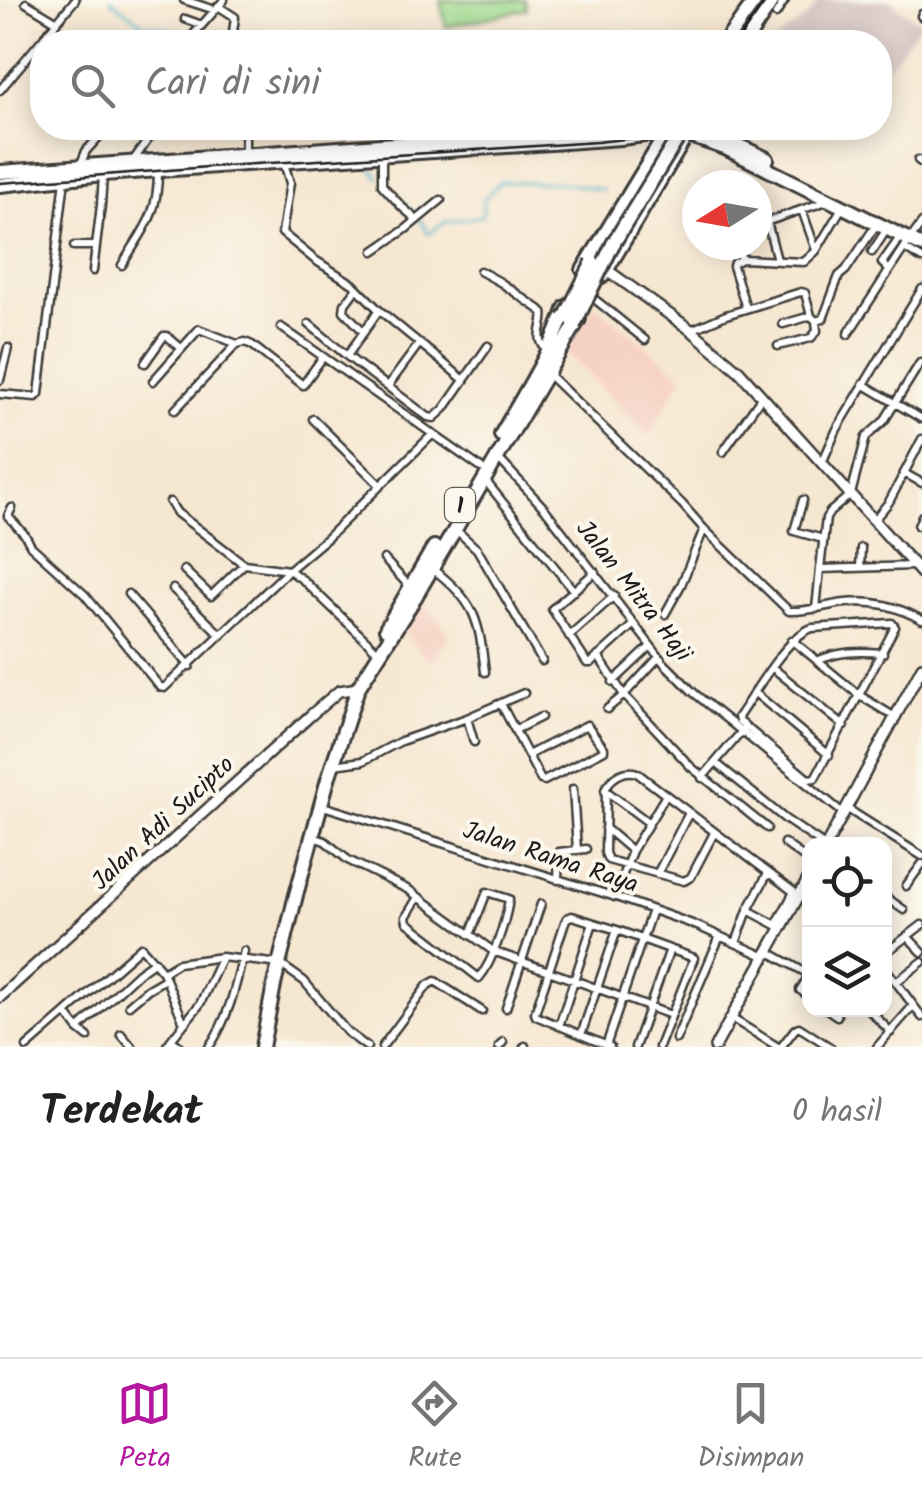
<!DOCTYPE html>
<html lang="id">
<head>
<meta charset="utf-8">
<style>
  :root { --surface:#fff; --page:#f2f2f2; --text:#222; --muted:#767676; --line:#e0e0e0; --accent:#b5179e }
  body { margin:0; font-family:Kalam,sans-serif; background:var(--page); color:var(--text) }
  .controls { position:absolute; right:30px; bottom:30px; display:grid; overflow:hidden; border-radius:20px; box-shadow:0 5px 25px #0003 }
  .controls button { width:90px; height:90px; display:grid; place-items:center; padding:0; border:0; border-bottom:2px solid var(--line); background:var(--surface); color:var(--text); font:50px sans-serif }
  .compass { position:absolute; left:682px; top:170px; width:90px; height:90px; border-radius:50%; background:var(--surface); box-shadow:0 5px 25px #0003; rotate:259deg }
  .list { margin:0; padding:0; list-style:none }
  h2 { display:flex; justify-content:space-between; align-items:center; height:130px; margin:0; padding:0 40px; font-size:42px }
  h2 small { font-size:32px; font-weight:400; color:var(--muted) }
  .icon { flex:none; width:55px; height:55px; fill:none; stroke:currentColor; stroke-width:2; stroke-linecap:round; stroke-linejoin:round }
  .map { position:relative; flex:none; width:922px; height:1047px; overflow:hidden }
  .search { position:absolute; background:var(--surface); box-shadow:0 5px 25px #0003; left:30px; right:30px; top:30px; height:110px; display:flex; align-items:center; gap:25px; box-sizing:border-box; padding:0 35px; border-radius:40px; color:var(--muted); font-size:38px }
  .sheet { height:310px; background:var(--surface) }
  nav { display:flex; justify-content:space-around; align-items:center; box-sizing:border-box; height:140px; border-top:2px solid var(--line); background:var(--surface); font-size:28px; color:var(--muted) }
  nav a { display:grid; justify-items:center; gap:5px }
  nav .on { color:var(--accent) }
  .map>svg:first-child { display:block }
</style>
</head>
<body>
<div class="map">
<svg width="922" height="1047" viewBox="0 0 922 1047">
  <rect width="100%" height="100%" fill="#fbf7ec"/>
  <filter id="ink" filterUnits="userSpaceOnUse"><feTurbulence type="fractalNoise" baseFrequency=".01" numOctaves="2"/><feDisplacementMap in="SourceGraphic" scale="20" xChannelSelector="R" yChannelSelector="G"/><feConvolveMatrix kernelMatrix="1 2 1 2 8 2 1 2 1" color-interpolation-filters="sRGB"/></filter>
  <filter id="wash" filterUnits="userSpaceOnUse"><feTurbulence type="fractalNoise" baseFrequency=".0048" numOctaves="4" result="noise"/><feDisplacementMap in="SourceGraphic" scale="40" xChannelSelector="R" yChannelSelector="G"/><feGaussianBlur stdDeviation="2.25" result="paint"/><feColorMatrix in="noise" values="0 0 0 0 0 0 0 0 0 0 0 0 0 0 0 0 0 1.4 0 .05"/><feComposite in="paint" operator="in"/></filter>
  <g filter="url(#wash)">
    <rect width="100%" height="100%" fill="#f6e7d1"/>
    <path fill="#f6d2c4" d="M594,304l89,72 -35,60 -82,-84z
      M421,600l30,36 -22,25 -28,-31z"/>
    <path fill="#d1bfbe" d="M820,0h69l32,23 -41,54v-35h-105l7,-7 22,-15z"/>
    <path fill="#9cd88c" stroke="#5c7a54" stroke-width="2.5" d="M440,0h85l2,9 -81,18z"/>
    <g fill="none" stroke-linecap="round" stroke-linejoin="round">
      <path stroke="#51b7cf" stroke-width="2.5" d="M111,0l32,24 58,11 5,7
        M299,128l52,2 7,9
        M370,166l9,12
        M388,187l26,26
        M419,219l10,14 16,-11 37,-6 2,-17 16,-17 64,1 39,7"/>
    </g>
  </g>
  <g filter="url(#ink)">
    <g fill="none" stroke-linecap="round" stroke-linejoin="round">
      <g stroke="#3d3a37" stroke-width="11">
        <path id="street" d="M184,0l31,10
          M26,3l30,18
          M218,6l17,11 -2,15 12,10
          M776,14l9,-14
          M921,16l1,-2
          M185,19l17,6
          M187,42l37,-42
          M0,90l75,-90
          M245,153v-25
          M382,156v29l20,22 15,13
          M918,160l4,3
          M133,161l23,-33
          M284,163l6,20 -8,50 33,27 38,24 26,26
          M80,166l6,-15 21,-23
          M802,210l14,40
          M767,222l10,38
          M757,225l70,-24
          M914,234l8,-11
          M737,245l5,14
          M74,246h22
          M904,248l18,11
          M374,251l32,-22 35,-29
          M872,252l15,-23
          M122,265c22,-37 36,-48 36,-93
          M887,268l-5,-5 19,-27
          M93,271l8,-66 2,-29
          M480,271l20,11 43,30c3,14 -10,25 4,38
          M357,288l-12,16 -1,7 20,21
          M592,297l53,43
          M746,308l-13,-42 1,-3 8,-4 62,3 12,-11 27,-45
          M309,324l38,32
          M783,324l28,-8
          M281,327l200,141
          M691,330l35,-15 75,-23 4,1 6,23 5,5 7,-2 16,-43 7,-6 30,-45
          M848,334l62,-95
          M778,346l33,-8 6,-7 -1,-10
          M145,363l19,-27h3l14,12
          M548,374l134,130 22,25 -23,56 -16,29
          M463,379l-84,-69 -32,46 81,61 6,1 10,-9 44,-63
          M0,380l8,-32
          M153,381l46,-52 38,15 8,-2 7,3 51,40 20,-28
          M863,384l59,35
          M388,386l31,-42
          M0,394l36,3 3,-3 26,-215
          M175,410l62,-66
          M313,419l67,66
          M723,452l39,-56
          M498,458l47,51 119,154 30,30 149,120
          M822,463l15,-34 85,-140
          M904,473l18,10
          M484,479l90,112
          M803,500l-9,31 29,8
          M170,502l7,11 67,51 45,6 14,10 76,73
          M12,508l-4,8 17,19 6,11 54,49 75,92 4,1 125,-118 38,-32 106,-104
          M874,520l15,-18 33,-63
          M918,526l4,-10
          M455,529l22,20 65,112
          M704,529l85,82c19,1 37,-6 56,-8 30,-3 51,3 77,17
          M384,559l25,27
          M914,566l-94,3 6,-51 4,-6 21,-18 15,-57 18,-16 36,-58
          M860,567l1,-19
          M433,569c43,33 46,51 52,103
          M184,570l27,26 33,-32
          M595,572l-43,37 35,54h4l43,-39
          M173,589l48,46
          M128,594l62,72
          M816,609l4,-40
          M892,623l3,4 -80,151 -7,1 -69,-58 -1,-4c17,-24 48,-80 74,-89z
          M569,636l45,-40
          M792,640l67,55 36,22
          M598,656l26,39 67,72 76,61
          M817,661c22,-10 42,-10 66,-8
          M773,668l71,58
          M613,682l38,-36
          M755,693l74,62
          M501,704l40,76 3,1 60,-31v-2l-17,-23 -59,30
          M607,709l17,-14 35,-38
          M467,718l7,24
          M515,730l26,-13
          M716,763l69,56 37,25
          M334,765l29,-4 38,-20 66,-23 57,-25
          M702,778l41,-48
          M573,789l4,61
          M605,790l44,33
          M323,806l296,92 76,27 69,31
          M846,808l76,48
          M605,828l27,23
          M714,833l-23,44 -7,4 -76,-21 -3,-7 1,-66c7,-11 19,-18 31,-14l157,119 -18,33 -28,-15
          M313,837l12,4 23,19 61,30 84,61 178,64
          M784,843l26,19
          M657,874l32,-61
          M558,880l1,-28 27,-3
          M906,886l16,-22
          M884,896l20,14
          M418,897l-12,20 1,5 72,56c14,-16 27,-57 30,-79l-22,-7 -17,43
          M614,897l18,-46 34,-56
          M617,930l77,28 -35,89
          M908,937l14,15
          M736,943l12,-33 20,-37
          M767,951l43,24
          M884,954l38,-29
          M884,966l38,51
          M163,972l21,51
          M810,974l-10,16 10,7
          M896,982l26,-20
          M129,1005l19,-16 17,-10
          M506,1008l35,-104
          M827,1009l10,7
          M868,1009l23,23
          M66,1013l12,16 10,8
          M731,1018l47,29
          M559,1026l34,-103
          M78,1029l60,-56 17,-12
          M121,1034l11,13
          M581,1035l36,-105 -45,-14 -5,2 -2,4 -30,91 1,3 74,31
          M676,1039l44,-103
          M171,1040l29,-36 21,-45
          M606,1046l46,-136
          M27,1047l114,-100 22,25 15,-9 44,-6 58,7 24,17 43,51 20,15
          M166,1047l5,-7 10,7
          M209,1047c20,-29 27,-62 35,-96
          M382,1047l46,-62 7,-4 47,30
          M499,1047l4,-5
          M524,1047l1,-1
          M635,1047l35,-98
          M781,1047l14,-18 4,-2 31,20
          M877,1047l35,-40"/>
      </g>
      <g stroke="#3d3a37" stroke-width="14">
        <path id="secondary" d="M607,270l84,60 48,41 183,203
          M827,844l95,-177
          M0,997l311,-282 28,-24 19,-3
          M715,1047l95,-171"/>
      </g>
      <g stroke="#3d3a37" stroke-width="18">
        <path id="highway" d="M725,42l31,-42
          M745,42l28,-42
          M701,128l66,31
          M0,172l619,-44
          M0,185l103,-11 518,-36 46,-6 20,3 38,13 197,98
          M583,270l84,-138
          M603,276l88,-148
          M501,435c23,-41 51,-83 65,-128
          M386,629l48,-82
          M262,1047l12,-62 22,-90 32,-116 30,-91 53,-84 168,-285"/>
      </g>
      <use href="#street" stroke="#fff" stroke-width="6"/>
      <use href="#secondary" stroke="#fff" stroke-width="9"/>
      <use href="#highway" stroke="#fff" stroke-width="12"/>
      <path stroke="#1c1c1c" stroke-width="2.5" d="M737,42l30,-42
        M0,183l208,-16 389,-25 55,-6 22,-8"/>
      <g stroke="#3d3a37" stroke-width="18" stroke-linecap="butt">
        <path id="highway-bridge" d="M565,318l28,-56
          M574,325l39,-81 71,-116"/>
      </g>
      <use href="#highway-bridge" stroke="#fff" stroke-width="12"/>
    </g>
  </g>
  <g text-anchor="middle" stroke-width="8" stroke-linejoin="round" paint-order="stroke">
    <rect fill="#fbf7ec" stroke="#5f5e5a" stroke-width="2.5" x="445" y="488" width="30" height="34" rx="8"/>
    <g font-size="22" font-weight="bold" fill="#1c1c1c">
      <text x="460" y="513">1</text>
    </g>
    <g font-size="25" fill="#1c1c1c" stroke="#fbf7ec">
      <text transform="translate(635 590) rotate(52)" y="9">Jalan Mitra Haji</text>
      <text transform="translate(162 822) rotate(-43)" y="9">Jalan Adi Sucipto</text>
      <text transform="translate(551 856) rotate(18)" y="9">Jalan Rama Raya</text>
    </g>
  </g>
</svg>
<div class="controls">
<button><svg class="icon" aria-label="locate" viewBox="0 0 24 24"><circle cx="12" cy="12" r="6"/><path d="M12 2v4M12 18v4M2 12h4M18 12h4"/></svg></button>
<button><svg class="icon" aria-label="layers" viewBox="0 0 24 24"><path d="M12 4l9 5-9 5-9-5zM3 14l9 5 9-5"/></svg></button>
</div>
<svg class="compass" viewBox="-18 -18 36 36"><path d="M0-13l5 13h-10z" fill="#e53935"/><path d="M0 13l5-13h-10z" fill="#767676"/></svg>
<div class="search"><svg class="icon" aria-label="search" viewBox="0 0 24 24"><circle cx="10" cy="10" r="6"/><path d="M15 15l6 6"/></svg>Cari di sini</div>
</div>
<section class="sheet">
<h2>Terdekat<small>0 hasil</small></h2>
<ul class="list">
</ul>
</section>
<nav>
<a class="on"><svg class="icon" aria-label="map" viewBox="0 0 24 24"><path d="M3 6l6-2 6 2 6-2v14l-6 2-6-2-6 2zM9 4v14M15 6v14"/></svg>Peta</a>
<a><svg class="icon" aria-label="directions" viewBox="0 0 24 24"><path d="M12 3l9 9-9 9-9-9zM9 14v-3h6M13 9l2 2-2 2"/></svg>Rute</a>
<a><svg class="icon" aria-label="saved" viewBox="0 0 24 24"><path d="M7 4h10v16l-5-4-5 4z"/></svg>Disimpan</a>
</nav>
</body>
</html>
